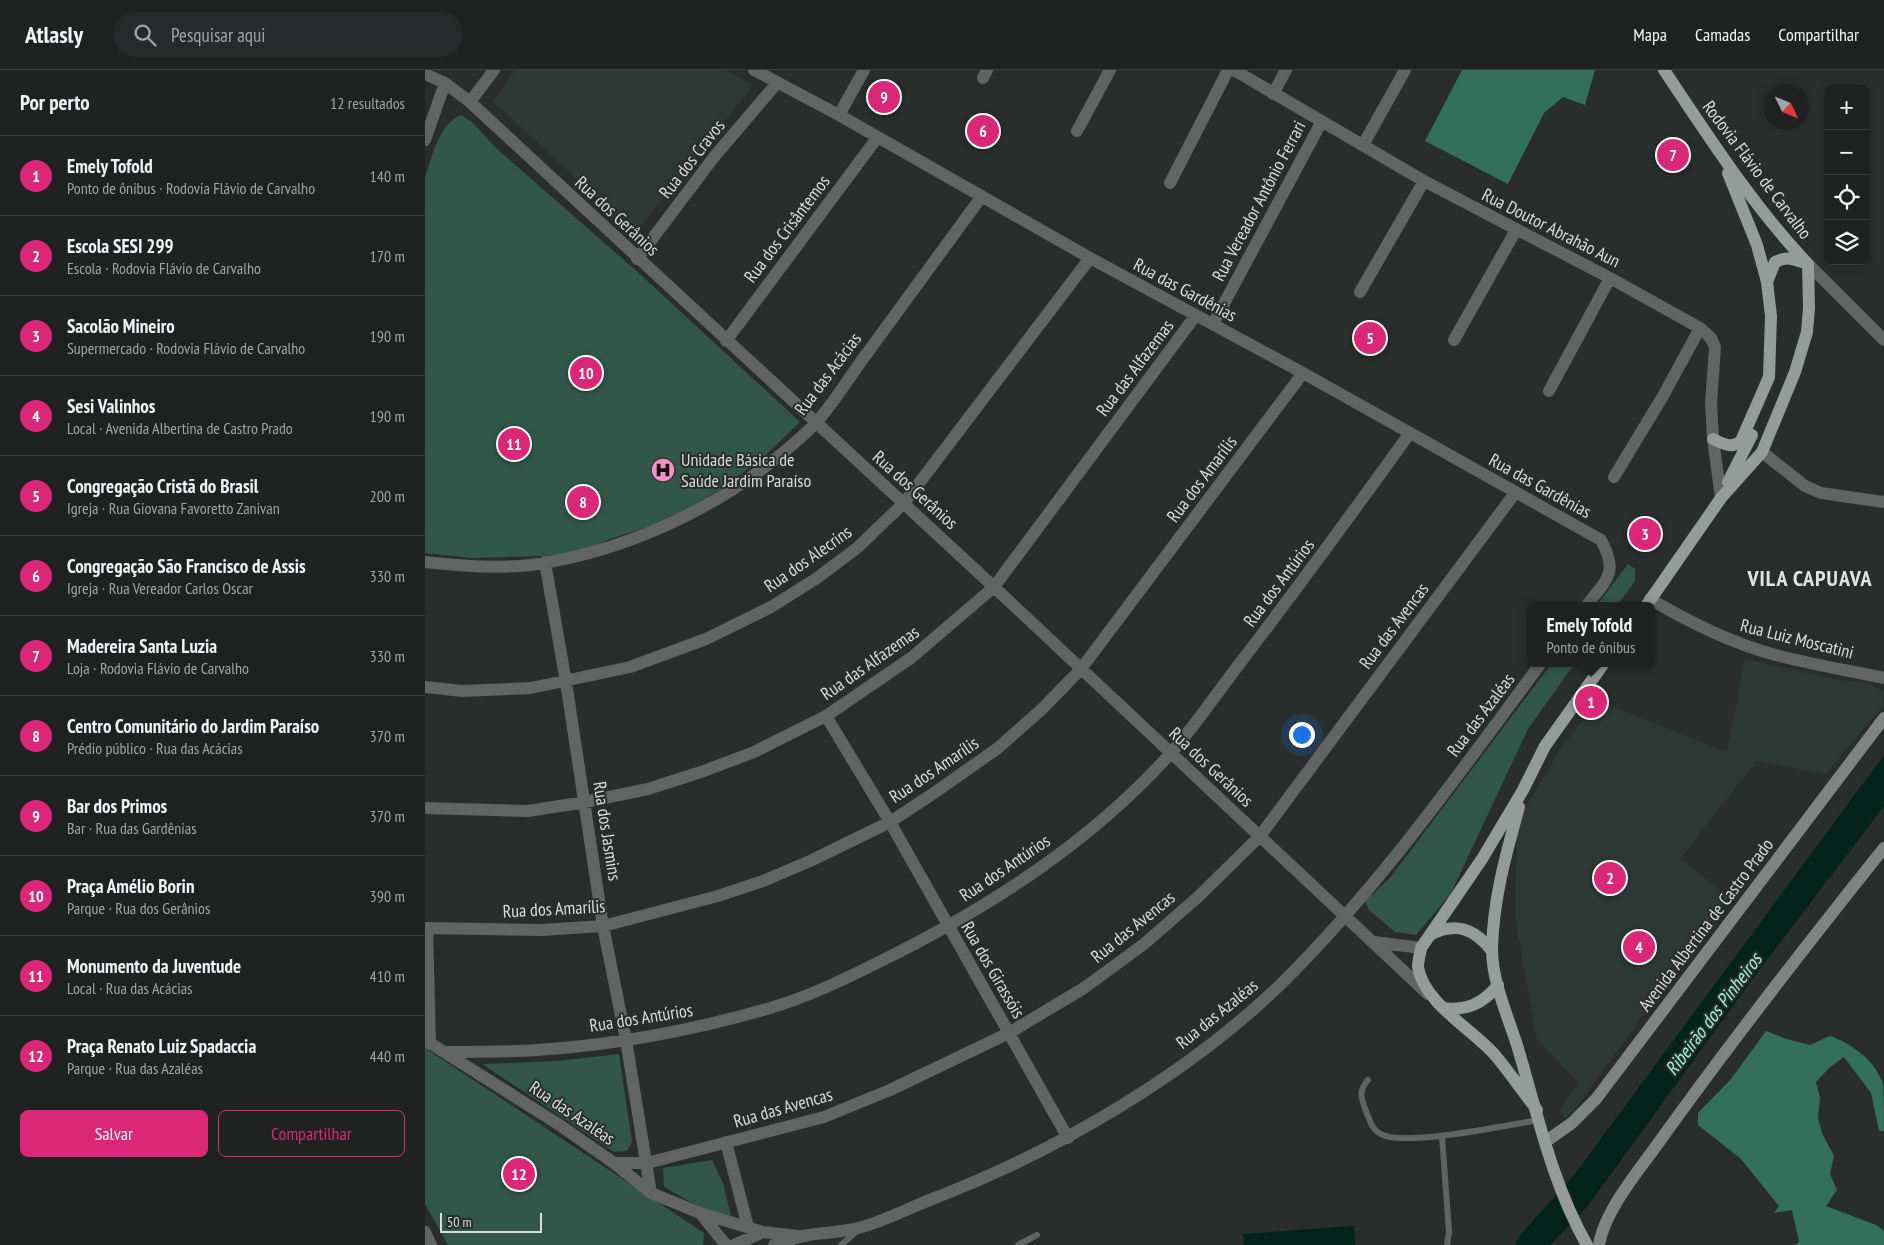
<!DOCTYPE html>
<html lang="pt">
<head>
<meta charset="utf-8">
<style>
  :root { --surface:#1f2221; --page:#272a2a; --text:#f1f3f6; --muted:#a1a4a5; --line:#3c3f3f; --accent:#db2777 }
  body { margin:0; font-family:"PT Sans Narrow",sans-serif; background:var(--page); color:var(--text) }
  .controls { position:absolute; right:15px; top:15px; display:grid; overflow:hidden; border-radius:8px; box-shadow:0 2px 8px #0003 }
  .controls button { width:45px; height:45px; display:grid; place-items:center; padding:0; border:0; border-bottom:1px solid var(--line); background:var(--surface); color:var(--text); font:25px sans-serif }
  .compass { position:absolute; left:1339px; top:15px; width:45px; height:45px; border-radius:50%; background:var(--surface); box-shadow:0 2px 8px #0003; rotate:133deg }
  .scale { position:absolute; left:15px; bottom:12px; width:102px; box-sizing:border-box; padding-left:5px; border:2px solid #d9dcda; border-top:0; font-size:14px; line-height:18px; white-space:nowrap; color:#d9dcda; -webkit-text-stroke:4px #292e2c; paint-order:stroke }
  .you { position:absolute; left:876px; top:664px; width:18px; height:18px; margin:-12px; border:4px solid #fff; border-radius:50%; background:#1a73e8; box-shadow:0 0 0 8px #1a73e833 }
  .badge { display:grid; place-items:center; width:32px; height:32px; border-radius:50%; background:var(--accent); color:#fff; font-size:16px; font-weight:700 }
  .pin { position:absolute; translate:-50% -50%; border:2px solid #fff; box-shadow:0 1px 5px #0006 }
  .popup { position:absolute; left:1102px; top:532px; width:128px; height:65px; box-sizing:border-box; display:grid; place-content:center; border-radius:8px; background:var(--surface); filter:drop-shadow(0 1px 4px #0005); font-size:16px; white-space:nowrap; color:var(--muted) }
  .popup b { font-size:19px; color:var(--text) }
  .popup::after { content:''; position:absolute; left:50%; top:100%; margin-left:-10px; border:10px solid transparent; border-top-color:var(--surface) }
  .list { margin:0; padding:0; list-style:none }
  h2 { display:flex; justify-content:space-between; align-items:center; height:65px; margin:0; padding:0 20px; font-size:21px }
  h2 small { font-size:16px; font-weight:400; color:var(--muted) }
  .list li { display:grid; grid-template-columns:32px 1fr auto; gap:15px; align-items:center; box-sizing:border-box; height:80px; padding:0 20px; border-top:1px solid var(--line) }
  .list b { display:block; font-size:19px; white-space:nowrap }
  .list p { margin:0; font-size:16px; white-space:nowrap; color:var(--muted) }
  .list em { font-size:16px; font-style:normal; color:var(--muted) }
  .actions { display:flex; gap:10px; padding:15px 20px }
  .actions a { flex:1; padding:11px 0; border:1px solid var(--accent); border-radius:8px; text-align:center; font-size:18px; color:var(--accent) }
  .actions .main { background:var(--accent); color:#fff }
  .icon { flex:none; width:28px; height:28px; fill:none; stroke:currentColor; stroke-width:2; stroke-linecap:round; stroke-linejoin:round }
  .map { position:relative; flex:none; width:1459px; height:1175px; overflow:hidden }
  header { display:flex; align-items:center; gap:30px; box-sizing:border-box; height:70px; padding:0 25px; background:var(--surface); border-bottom:1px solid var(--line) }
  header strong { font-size:24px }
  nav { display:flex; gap:28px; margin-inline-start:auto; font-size:18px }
  .search { width:350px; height:45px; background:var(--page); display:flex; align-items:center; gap:12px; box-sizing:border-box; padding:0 18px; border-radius:28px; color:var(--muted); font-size:19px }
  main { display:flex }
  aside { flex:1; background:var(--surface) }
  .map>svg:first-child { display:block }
</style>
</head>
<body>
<header>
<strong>Atlasly</strong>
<div class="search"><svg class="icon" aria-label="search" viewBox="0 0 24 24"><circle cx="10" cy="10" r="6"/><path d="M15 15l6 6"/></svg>Pesquisar aqui</div>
<nav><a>Mapa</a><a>Camadas</a><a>Compartilhar</a></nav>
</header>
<main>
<aside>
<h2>Por perto<small>12 resultados</small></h2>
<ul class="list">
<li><span class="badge">1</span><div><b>Emely Tofold</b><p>Ponto de ônibus · Rodovia Flávio de Carvalho</p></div><em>140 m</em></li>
<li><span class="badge">2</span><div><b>Escola SESI 299</b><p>Escola · Rodovia Flávio de Carvalho</p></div><em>170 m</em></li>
<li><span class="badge">3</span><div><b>Sacolão Mineiro</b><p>Supermercado · Rodovia Flávio de Carvalho</p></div><em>190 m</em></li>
<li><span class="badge">4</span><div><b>Sesi Valinhos</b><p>Local · Avenida Albertina de Castro Prado</p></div><em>190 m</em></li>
<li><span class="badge">5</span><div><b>Congregação Cristã do Brasil</b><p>Igreja · Rua Giovana Favoretto Zanivan</p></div><em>200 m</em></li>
<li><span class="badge">6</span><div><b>Congregação São Francisco de Assis</b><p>Igreja · Rua Vereador Carlos Oscar</p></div><em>330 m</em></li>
<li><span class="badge">7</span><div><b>Madereira Santa Luzia</b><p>Loja · Rodovia Flávio de Carvalho</p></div><em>330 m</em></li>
<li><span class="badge">8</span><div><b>Centro Comunitário do Jardim Paraíso</b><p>Prédio público · Rua das Acácias</p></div><em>370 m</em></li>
<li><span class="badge">9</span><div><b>Bar dos Primos</b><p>Bar · Rua das Gardênias</p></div><em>370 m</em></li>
<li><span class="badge">10</span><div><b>Praça Amélio Borin</b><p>Parque · Rua dos Gerânios</p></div><em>390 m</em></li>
<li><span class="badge">11</span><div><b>Monumento da Juventude</b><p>Local · Rua das Acácias</p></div><em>410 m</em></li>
<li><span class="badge">12</span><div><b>Praça Renato Luiz Spadaccia</b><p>Parque · Rua das Azaléas</p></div><em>440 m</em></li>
</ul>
<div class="actions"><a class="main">Salvar</a><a>Compartilhar</a></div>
</aside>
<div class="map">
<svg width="1459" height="1175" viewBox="0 0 1459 1175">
  <rect width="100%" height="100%" fill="#292e2c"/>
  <path fill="#2d3934" d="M90,0h211l27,15 -118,149 -142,-133z
    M1320,589l100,22 22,1 17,10 -1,14 -57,68 -70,-13 -76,98 49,38 -156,215 -8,7 -5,-9 18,-28 -42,-44 -21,-123 2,-93 43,-72 38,-49 129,51z"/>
  <path fill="#30574a" d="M36,45l11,7 23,25 146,128 159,147 -34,33 -39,30 -39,24 -41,18 -40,13 -29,15 -107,3 -46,-5v-376c8,-22 13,-52 36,-62z
    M1203,494l7,5v12l-18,25h-21z
    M1127,593h23l-47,66 -77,164 -35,42 -21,-3 -26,-22 -4,-9 25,-23z
    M0,978l279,185 -1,12h-255l-23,-41z
    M194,984l13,88 -5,9 -13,1 -132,-88 76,-3z
    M287,1090l11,23 8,33 -12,2 -55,-31 -1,-19z"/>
  <path fill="#32705c" d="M1037,0h133l-10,35 -22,-8 -19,16 -36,71 -83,-43z
    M1341,961l20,8 24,6 20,-9c22,8 45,24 53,48 1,13 1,34 1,47h-5l-8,-38 -27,-36 -14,10 -14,15 4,16 -2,20 4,15 12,23 -4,18 7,16 -11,16 50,19 8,6v14h-89l4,-3 -7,-32 -18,3 5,-7 -38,-47 -43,-34v-12l33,-34z"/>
  <path fill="#02241a" d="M1459,685v51l-133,175 -164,226 -37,38h-35l6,-11 54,-60z
    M929,1156l1,19h-111l-1,-11z"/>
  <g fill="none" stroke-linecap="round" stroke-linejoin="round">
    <path stroke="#626463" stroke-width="6" d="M943,1010c-10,11 -7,18 -2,31 4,10 6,20 17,24 25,11 125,-10 156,-15
      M1017,1066l7,96 -2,13
      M416,1175l16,-14
      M593,1175l19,-10"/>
    <path stroke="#626463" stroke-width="12" d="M329,0l85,45 251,143 213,115 298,167c18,33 6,39 -15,66
      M809,0l190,111 186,97 90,50 11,10 4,9 -4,56 2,36 8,59
      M0,4l20,9 25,19 524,485 434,407
      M558,8l4,-8
      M848,24l13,-24
      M45,32l24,-32
      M414,45l25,-45
      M652,61l33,-61
      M0,70l20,-57
      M938,75l42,-75
      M745,113l58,-113
      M212,189l77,-102 63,-74
      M1383,194l76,76
      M935,222l64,-111
      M788,254l109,-203
      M1029,270l62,-110
      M301,271l151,-203
      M1124,321l61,-113
      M1337,382l43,34 16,7 63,9
      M1189,407l49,-81 37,-68
      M0,492c34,4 71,7 106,3 105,-15 207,-66 283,-140 19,-20 37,-51 54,-73 38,-52 76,-104 114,-156
      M120,492l21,120 37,244 23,114 25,153
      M1225,529c39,23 79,43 122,55 36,10 75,16 112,24
      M0,617l37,4 69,-3 99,-21 76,-28 65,-32 46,-29 40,-30 47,-45 186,-245
      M401,646l64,106 178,316
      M0,738l103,3 57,-9 63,-13 56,-18 50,-19 72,-36 85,-58 83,-71 202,-272
      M0,858l116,2 62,-4 115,-30 45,-15 47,-20 80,-39 44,-29 64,-45 44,-39 39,-40 222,-296
      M2,858l3,116
      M949,872l47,6
      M0,970l133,84 56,39 37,30 49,20 63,19 35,4
      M21,982c30,0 61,0 91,-2 78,-5 157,-20 233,-42 38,-11 75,-29 111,-47 107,-53 209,-118 289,-207 24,-27 45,-58 67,-87 59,-77 116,-155 173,-234
      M301,1072l22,85
      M189,1093h33l177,-46 66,-27 119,-57 75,-45 60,-44 54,-47 62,-61 255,-343
      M275,1143l26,32
      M0,1162l6,13
      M309,1175l29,-13
      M349,1175c10,-2 19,-7 29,-9 19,-4 40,-3 59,-9 25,-7 53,-22 78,-31 120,-47 248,-122 341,-212 98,-97 178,-210 260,-321"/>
    <path stroke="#7f8381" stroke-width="12" d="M1120,1072l27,-19 24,-24 288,-381
      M1174,1175c6,-36 42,-77 63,-107 71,-99 146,-195 222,-290"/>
    <path stroke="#959b98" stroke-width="12" d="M1342,212l8,-20c12,-6 18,-3 30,1
      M1288,369c10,5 20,10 28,2l28,-64 2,-61 -4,-34 -10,-37 -29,-72
      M1303,412l24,-47
      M1221,536l75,-108 41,-46 33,-80 12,-40 2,-24 -1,-44c-56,-59 -99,-127 -144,-194
      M1094,737c-13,47 -26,93 -27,142 0,32 15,65 25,96 20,67 35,139 70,200
      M1005,865c26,-14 45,-6 62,16
      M1018,938c23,3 40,-4 55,-23
      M1112,1040c-14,-18 -27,-37 -42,-55 -22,-25 -72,-53 -77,-88 0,-6 2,-13 3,-19l61,-89 41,-69 22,-44 59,-83"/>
  </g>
  <defs>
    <g id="hospital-disc" transform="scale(1.25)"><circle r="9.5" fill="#fa8fc7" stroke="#292e2c"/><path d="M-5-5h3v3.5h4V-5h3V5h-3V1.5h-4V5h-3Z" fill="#111"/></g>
  </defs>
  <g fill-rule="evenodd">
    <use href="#hospital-disc" x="238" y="400"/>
  </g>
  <g text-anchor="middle" stroke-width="4" stroke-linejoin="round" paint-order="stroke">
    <g font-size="18" fill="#d9dcda" stroke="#292e2c">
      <text transform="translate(267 89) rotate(-52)" y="6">Rua dos Cravos</text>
      <text transform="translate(1332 100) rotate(53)" y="6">Rodovia Flávio de Carvalho</text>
      <text transform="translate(834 131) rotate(-62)" y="6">Rua Vereador Antônio Ferrari</text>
      <text transform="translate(192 146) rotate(43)" y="6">Rua dos Gerânios</text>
      <text transform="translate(1126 158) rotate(27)" y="6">Rua Doutor Abrahão Aun</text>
      <text transform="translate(362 159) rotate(-53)" y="6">Rua dos Crisântemos</text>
      <text transform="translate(760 220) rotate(28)" y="6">Rua das Gardênias</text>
      <text transform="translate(710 298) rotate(-53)" y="6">Rua das Alfazemas</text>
      <text transform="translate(403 304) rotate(-53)" y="6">Rua das Acácias</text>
      <text transform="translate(777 409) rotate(-53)" y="6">Rua dos Amarílis</text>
      <text transform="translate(1115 416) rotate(29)" y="6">Rua das Gardênias</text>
      <text transform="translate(490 420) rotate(42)" y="6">Rua dos Gerânios</text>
      <text transform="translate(383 489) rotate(-35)" y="6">Rua dos Alecrins</text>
      <text transform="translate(854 513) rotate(-53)" y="6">Rua dos Antúrios</text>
      <text transform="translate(969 556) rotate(-53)" y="6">Rua das Avencas</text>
      <text transform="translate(1372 569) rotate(14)" y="6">Rua Luiz Moscatini</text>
      <text transform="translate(445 593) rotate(-35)" y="6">Rua das Alfazemas</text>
      <text transform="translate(1056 645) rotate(-53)" y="6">Rua das Azaléas</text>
      <text transform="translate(786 697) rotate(43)" y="6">Rua dos Gerânios</text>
      <text transform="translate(509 700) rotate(-34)" y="6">Rua dos Amarílis</text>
      <text transform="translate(182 761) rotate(81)" y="6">Rua dos Jasmins</text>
      <text transform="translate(580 798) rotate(-34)" y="6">Rua dos Antúrios</text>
      <text transform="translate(129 839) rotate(-3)" y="6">Rua dos Amarílis</text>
      <text transform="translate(1281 855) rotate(-53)" y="6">Avenida Albertina de Castro Prado</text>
      <text transform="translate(708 857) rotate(-39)" y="6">Rua das Avencas</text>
      <text transform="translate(568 900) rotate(60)" y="6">Rua dos Girassóis</text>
      <text transform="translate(792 944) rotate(-39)" y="6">Rua das Azaléas</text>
      <text transform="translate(216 948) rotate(-9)" y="6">Rua dos Antúrios</text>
      <text transform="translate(358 1038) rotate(-16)" y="6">Rua das Avencas</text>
      <text transform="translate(147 1043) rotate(34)" y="6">Rua das Azaléas</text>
    </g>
    <g font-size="18" fill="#d9dcda" stroke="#292e2c" text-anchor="start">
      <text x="256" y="396">Unidade Básica de<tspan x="256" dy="21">Saúde Jardim Paraíso</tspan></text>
    </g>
    <g font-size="19" font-style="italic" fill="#99f8d7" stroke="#292e2c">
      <text transform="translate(1288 944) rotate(-53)" y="7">Ribeirão dos Pinheiros</text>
    </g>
    <g font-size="22" font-weight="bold" letter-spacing="1" fill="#dde4e1" stroke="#292e2c">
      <text x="1385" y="516">VILA CAPUAVA</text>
    </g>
  </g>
</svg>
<div class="controls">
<button>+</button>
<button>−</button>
<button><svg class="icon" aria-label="locate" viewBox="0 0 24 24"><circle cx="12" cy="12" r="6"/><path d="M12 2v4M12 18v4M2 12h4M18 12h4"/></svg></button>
<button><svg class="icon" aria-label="layers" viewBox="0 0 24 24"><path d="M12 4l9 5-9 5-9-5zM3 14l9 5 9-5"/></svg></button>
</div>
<svg class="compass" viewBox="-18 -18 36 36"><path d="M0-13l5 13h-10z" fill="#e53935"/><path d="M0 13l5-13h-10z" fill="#a1a4a5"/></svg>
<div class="scale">50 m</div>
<div class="you"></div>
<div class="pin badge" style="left:1166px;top:632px">1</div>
<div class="popup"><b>Emely Tofold</b>Ponto de ônibus</div>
<div class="pin badge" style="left:1185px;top:808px">2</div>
<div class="pin badge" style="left:1220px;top:464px">3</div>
<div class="pin badge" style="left:1214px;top:877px">4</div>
<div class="pin badge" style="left:945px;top:268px">5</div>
<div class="pin badge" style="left:558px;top:61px">6</div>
<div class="pin badge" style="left:1248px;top:85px">7</div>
<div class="pin badge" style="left:158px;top:432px">8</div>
<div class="pin badge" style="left:459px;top:27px">9</div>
<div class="pin badge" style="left:161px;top:303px">10</div>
<div class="pin badge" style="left:89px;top:374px">11</div>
<div class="pin badge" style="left:94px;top:1104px">12</div>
</div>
</main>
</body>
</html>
